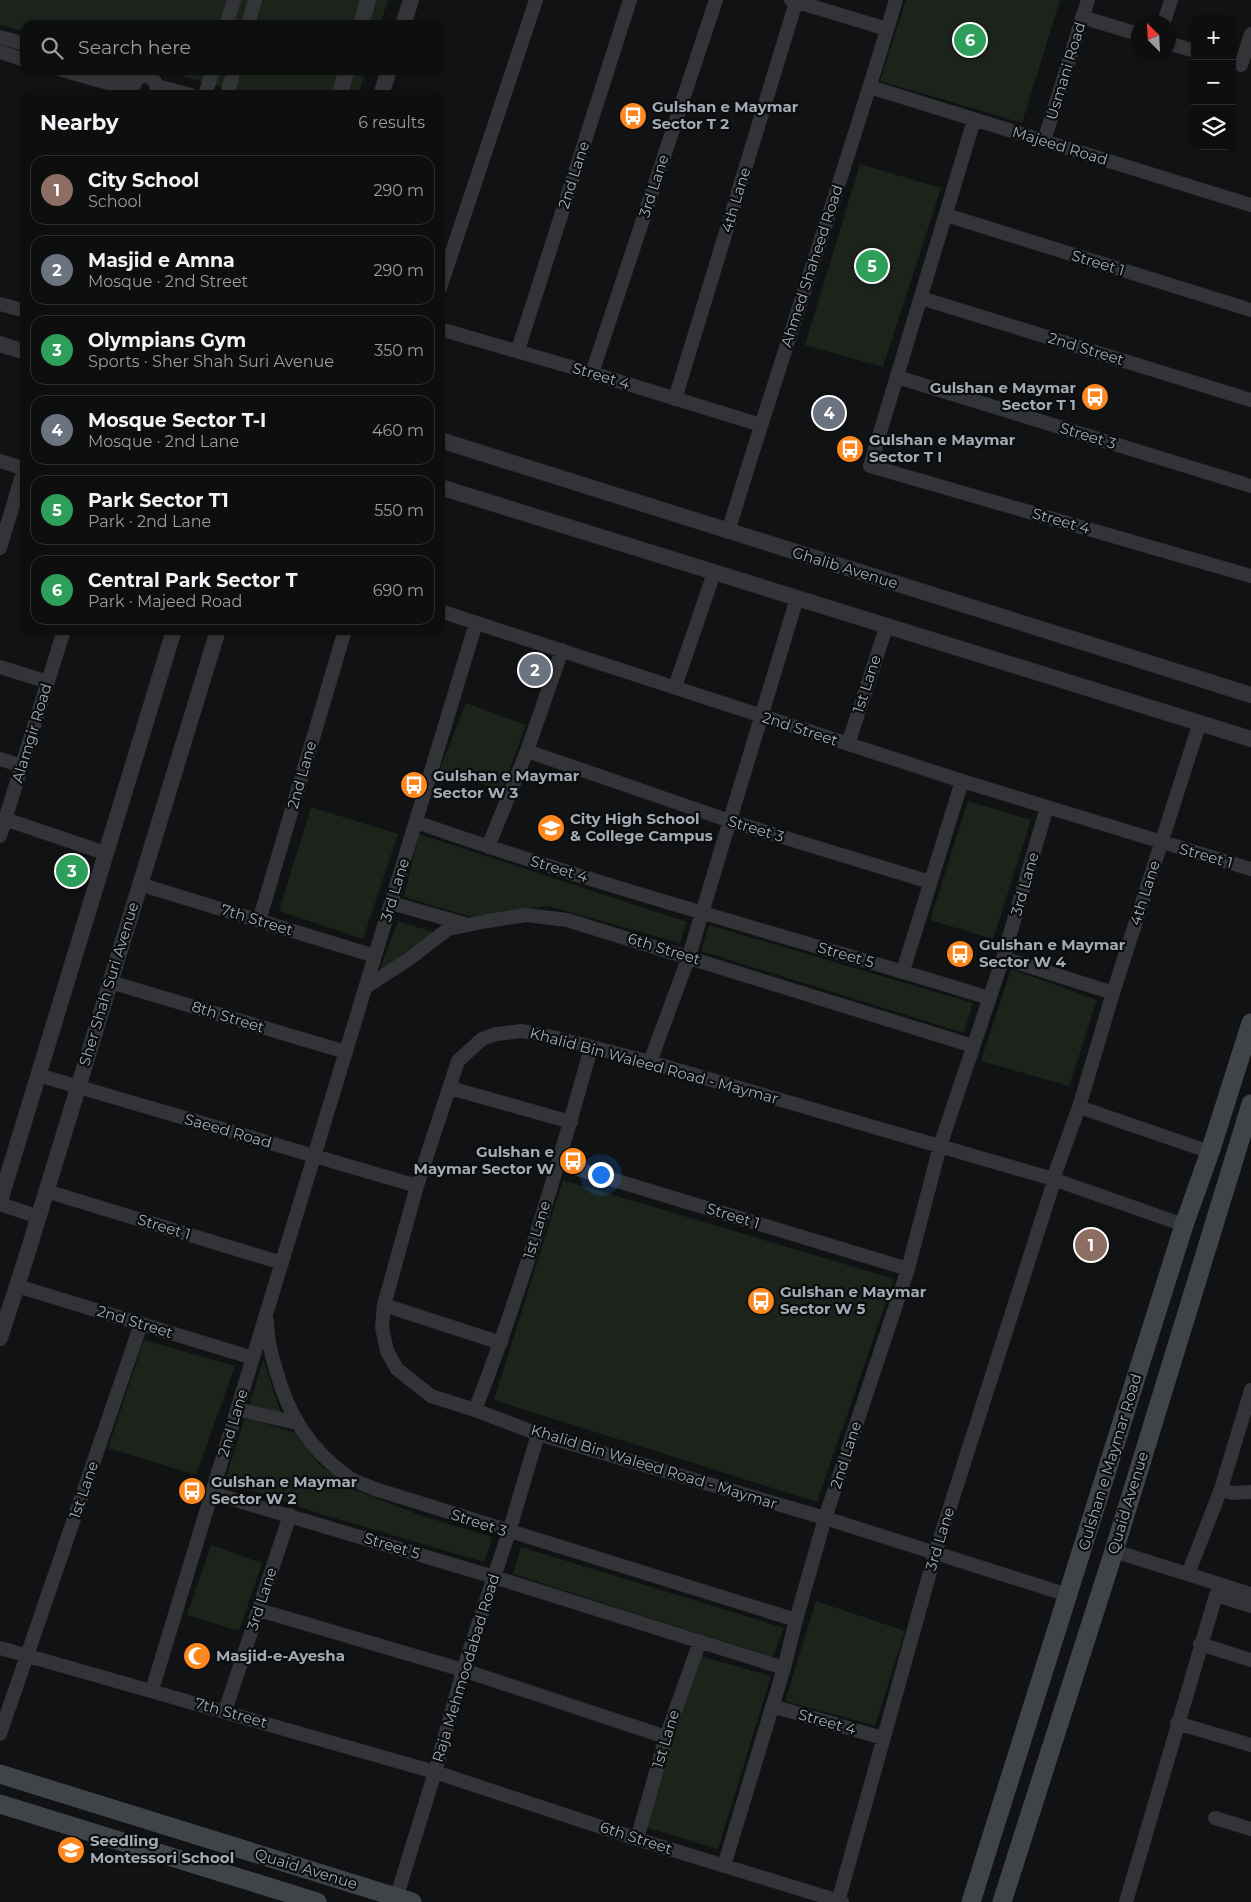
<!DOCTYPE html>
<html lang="en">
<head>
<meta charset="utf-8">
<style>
  :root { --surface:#0d0e0e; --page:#161717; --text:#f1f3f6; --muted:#9a9c9e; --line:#2d2e2e; --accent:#d93025 }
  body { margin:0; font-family:Montserrat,sans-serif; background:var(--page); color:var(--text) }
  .controls { position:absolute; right:15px; top:15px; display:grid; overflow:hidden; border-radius:10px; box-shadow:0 1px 4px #0004 }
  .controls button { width:45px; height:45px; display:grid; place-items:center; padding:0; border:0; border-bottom:1px solid var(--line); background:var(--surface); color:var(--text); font:25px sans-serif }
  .compass { position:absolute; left:1131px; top:15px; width:45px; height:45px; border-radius:50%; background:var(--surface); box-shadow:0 1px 4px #0004; rotate:336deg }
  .you { position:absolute; left:600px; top:1174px; width:18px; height:18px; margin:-12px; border:4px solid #fff; border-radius:50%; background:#1a73e8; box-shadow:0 0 0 8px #1a73e833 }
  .badge { display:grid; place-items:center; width:32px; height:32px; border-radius:50%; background:var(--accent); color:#fff; font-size:16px; font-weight:700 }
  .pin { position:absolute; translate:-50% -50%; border:2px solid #fff; box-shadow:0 1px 5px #0006 }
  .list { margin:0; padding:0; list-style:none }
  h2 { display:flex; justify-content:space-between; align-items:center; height:65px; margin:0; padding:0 20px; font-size:21px }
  h2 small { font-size:16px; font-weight:400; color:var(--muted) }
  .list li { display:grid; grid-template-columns:32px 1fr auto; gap:15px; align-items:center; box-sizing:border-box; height:70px; margin:0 10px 10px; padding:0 10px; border:1px solid var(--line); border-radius:15px }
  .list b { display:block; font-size:19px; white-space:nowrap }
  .list p { margin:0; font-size:16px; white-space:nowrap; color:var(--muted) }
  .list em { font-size:16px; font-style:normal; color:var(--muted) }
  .icon { flex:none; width:28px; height:28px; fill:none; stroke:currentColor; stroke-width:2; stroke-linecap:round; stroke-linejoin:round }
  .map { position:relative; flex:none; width:1251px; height:1902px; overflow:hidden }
  .search { position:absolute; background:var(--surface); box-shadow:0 1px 4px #0004; left:20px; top:20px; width:425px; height:55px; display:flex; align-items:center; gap:12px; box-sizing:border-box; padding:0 18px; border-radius:15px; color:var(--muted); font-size:19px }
  .panel { position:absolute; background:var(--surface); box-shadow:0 1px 4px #0004; left:20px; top:90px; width:425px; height:545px; border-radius:15px }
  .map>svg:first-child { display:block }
</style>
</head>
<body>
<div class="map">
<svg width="1251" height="1902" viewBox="0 0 1251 1902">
  <rect width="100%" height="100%" fill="#111213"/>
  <path fill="#1c231b" d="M0,0h388l-8,25h-355v7l-25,-7z
    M906,0h154l-38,123 -142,-42z
    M160,70h206l-8,25h-108z
    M860,164l81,24 -58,179 -78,-22z
    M466,703l60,22 -24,65 -63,-19z
    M968,801l63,19 -38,119 -63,-19z
    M311,807l87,27 -35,105 -84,-28z
    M419,834l268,88 -7,21 -132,-37 -77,11 -67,-20z
    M398,921l35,11 -54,40z
    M709,925l264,78 -9,30 -263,-82z
    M1011,969l86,31 -28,86 -88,-25z
    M563,1180l331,99 -77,223 -323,-102z
    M144,1340l91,26 -39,109 -88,-27z
    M263,1359l18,54 -31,-9z
    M245,1417l50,16 25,32 33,24 69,27 71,21 -9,25 -160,-47 -99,-34z
    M211,1545l51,18 -23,68 -52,-16z
    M521,1547l263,81 -11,29 -260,-83z
    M816,1601l89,30 -30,95 -90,-25z
    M700,1656l71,20 -53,173 -77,-23z"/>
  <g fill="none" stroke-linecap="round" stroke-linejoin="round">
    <path stroke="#323438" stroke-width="14" d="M791,0l96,29
      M1082,17l56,17
      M1164,22l7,-22
      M226,25l8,-25
      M248,25l7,-25
      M0,37l25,7
      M1168,43l27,8
      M0,52l25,8
      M1241,65l10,-31
      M62,70l71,20
      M111,70l26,8
      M157,86l34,9
      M870,87l381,118
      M135,95l-2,-5 2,-9 8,-6c8,1 11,4 14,11l-2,9
      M205,95l8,-25
      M227,95l7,-25
      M974,120l-104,346 381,110
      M1044,141l44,-141
      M946,215l305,95
      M440,288l96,-288
      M921,298l330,102
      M0,304l25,7
      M440,329l152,44 169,52
      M518,350l112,-350
      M592,373l124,-373
      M897,377l354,109
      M675,399l121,-397
      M0,461l25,8
      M728,532c54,-178 115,-354 168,-532
      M0,548l24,-79
      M440,611l522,170 289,88
      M0,667l48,15
      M675,687l39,-114
      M848,744l39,-119
      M527,751l203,70 200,61
      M0,759l22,7
      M5,819l100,34
      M416,822c189,66 382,117 573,176
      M0,836l64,-206
      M488,847l39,-96 35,-101
      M139,884l236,72
      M391,903l74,21
      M259,921l86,-291
      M1003,958l110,35
      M903,971l59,-190
      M110,982l236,70
      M366,987l43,-28 39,-30 40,-8 38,-6 41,5 406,126
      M650,1062l39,-106 108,-358
      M38,1075l379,111
      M450,1088l121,34
      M1079,1107l131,45
      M558,1163l350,106
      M1053,1179l26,-72 34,-114 87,-271
      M46,1191l236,72
      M0,1204l39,13
      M17,1286l236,72
      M384,1305l117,38
      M267,1321c0,16 4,33 9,49 12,44 33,79 71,106 8,6 19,9 28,13l421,131
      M237,1409l60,14
      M475,1410c46,-118 82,-240 116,-362
      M1221,1489l11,4 19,-1
      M212,1493l282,84 290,91
      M1114,1551l137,43
      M1188,1574l33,-85 30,-99
      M1068,1595l-243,-77 -287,-84 -63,-24 -44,-14 -34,-27 -10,-18 -5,-24 2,-22 33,-119 41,-125 24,-22 14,-5 26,-3 31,6 97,25 403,117 131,46
      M259,1610l204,60 203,67
      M1200,1644l51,16
      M0,1648l435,124 202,67 205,63
      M152,1690l324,-1067
      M772,1706l111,32
      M225,1711l65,-196
      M1177,1723l74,22
      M0,1734l141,-410
      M1215,1818l36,11
      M637,1839l29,-102 34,-96
      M724,1866l60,-198 12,-48 29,-102 83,-249 32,-123 63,-188 44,-151
      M395,1902l40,-130 28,-102 46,-138 29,-98
      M838,1902l97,-348 119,-373
      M1126,1902l90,-307 35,11"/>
    <path stroke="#323438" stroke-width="16" d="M361,25l7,-25
      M403,25l8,-25
      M339,95l8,-25
      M381,95l8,-25
      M0,344l25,8
      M440,440l811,255
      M440,487l811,252
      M0,1201l174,-571
      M0,1338l26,-80 192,-628"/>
    <path stroke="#404449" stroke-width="19" d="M0,1774l412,128
      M0,1804l317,98
      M971,1902l213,-677 26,-73 41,-129
      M1002,1902l112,-351 137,-447"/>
  </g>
  <defs>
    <g id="bus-disc" transform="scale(1.4375)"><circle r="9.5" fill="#ff881e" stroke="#0c0d0e"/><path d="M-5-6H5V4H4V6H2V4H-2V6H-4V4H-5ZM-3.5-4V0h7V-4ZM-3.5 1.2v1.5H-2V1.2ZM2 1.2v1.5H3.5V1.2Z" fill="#fff"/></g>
    <g id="university-disc" transform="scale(1.4375)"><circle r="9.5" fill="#ff881e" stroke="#0c0d0e"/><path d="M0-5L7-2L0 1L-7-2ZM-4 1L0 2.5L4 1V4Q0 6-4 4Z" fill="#fff"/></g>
    <g id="mosque-disc" transform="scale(1.4375)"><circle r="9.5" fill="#ff881e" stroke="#0c0d0e"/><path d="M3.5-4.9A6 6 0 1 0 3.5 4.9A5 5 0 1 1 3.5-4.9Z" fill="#fff"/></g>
    <g id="school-disc" transform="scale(1.4375)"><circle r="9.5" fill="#ff881e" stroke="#0c0d0e"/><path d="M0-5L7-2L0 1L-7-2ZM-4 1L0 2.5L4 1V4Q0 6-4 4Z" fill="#fff"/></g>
  </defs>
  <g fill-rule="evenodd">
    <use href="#bus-disc" x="633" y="116"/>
    <use href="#bus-disc" x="1095" y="397"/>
    <use href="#bus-disc" x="850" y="449"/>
    <use href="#bus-disc" x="414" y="785"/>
    <use href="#university-disc" x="551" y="828"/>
    <use href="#bus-disc" x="960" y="954"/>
    <use href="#bus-disc" x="573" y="1161"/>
    <use href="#bus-disc" x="761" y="1301"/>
    <use href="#bus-disc" x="192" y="1491"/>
    <use href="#mosque-disc" x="197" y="1656"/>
    <use href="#school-disc" x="71" y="1850"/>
  </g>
  <g text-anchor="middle" stroke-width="4.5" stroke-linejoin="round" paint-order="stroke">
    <g font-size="15" fill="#a2abb5" stroke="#0c0d0e">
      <text transform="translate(1066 71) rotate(-73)" y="5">Usmani Road</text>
      <text transform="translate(1060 146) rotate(17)" y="5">Majeed Road</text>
      <text transform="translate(574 175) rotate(-72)" y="5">2nd Lane</text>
      <text transform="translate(654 186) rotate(-72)" y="5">3rd Lane</text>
      <text transform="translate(736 200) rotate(-73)" y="5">4th Lane</text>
      <text transform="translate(1098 263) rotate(17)" y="5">Street 1</text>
      <text transform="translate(812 266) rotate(-72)" y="5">Ahmed Shaheed Road</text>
      <text transform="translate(1086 349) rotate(17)" y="5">2nd Street</text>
      <text transform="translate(601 376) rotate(17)" y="5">Street 4</text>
      <text transform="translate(1088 436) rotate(17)" y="5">Street 3</text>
      <text transform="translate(1061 521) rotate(16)" y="5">Street 4</text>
      <text transform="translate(845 568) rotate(17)" y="5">Ghalib Avenue</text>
      <text transform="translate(867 684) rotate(-72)" y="5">1st Lane</text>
      <text transform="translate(800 729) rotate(18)" y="5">2nd Street</text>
      <text transform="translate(32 733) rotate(-73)" y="5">Alamgir Road</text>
      <text transform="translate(302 775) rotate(-74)" y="5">2nd Lane</text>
      <text transform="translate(756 829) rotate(17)" y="5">Street 3</text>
      <text transform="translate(1206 856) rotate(16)" y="5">Street 1</text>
      <text transform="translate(559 869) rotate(17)" y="5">Street 4</text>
      <text transform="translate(1025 884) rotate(-74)" y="5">3rd Lane</text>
      <text transform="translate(395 890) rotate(-73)" y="5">3rd Lane</text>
      <text transform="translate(1145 893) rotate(-72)" y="5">4th Lane</text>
      <text transform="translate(257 920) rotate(17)" y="5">7th Street</text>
      <text transform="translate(664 949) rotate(17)" y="5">6th Street</text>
      <text transform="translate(846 955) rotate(16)" y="5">Street 5</text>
      <text transform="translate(109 984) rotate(-73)" y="5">Sher Shah Suri Avenue</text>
      <text transform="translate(228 1017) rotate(17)" y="5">8th Street</text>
      <text transform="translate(654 1066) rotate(15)" y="5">Khalid Bin Waleed Road - Maymar</text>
      <text transform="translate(228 1131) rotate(16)" y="5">Saeed Road</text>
      <text transform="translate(733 1216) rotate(17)" y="5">Street 1</text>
      <text transform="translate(164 1227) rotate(17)" y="5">Street 1</text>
      <text transform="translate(537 1230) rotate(-73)" y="5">1st Lane</text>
      <text transform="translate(135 1322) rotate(17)" y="5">2nd Street</text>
      <text transform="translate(233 1423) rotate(-73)" y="5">2nd Lane</text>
      <text transform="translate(846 1455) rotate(-72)" y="5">2nd Lane</text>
      <text transform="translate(1110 1462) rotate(-73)" y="5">Gulshan e Maymar Road</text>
      <text transform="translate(654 1467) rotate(17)" y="5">Khalid Bin Waleed Road - Maymar</text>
      <text transform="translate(84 1490) rotate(-71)" y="5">1st Lane</text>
      <text transform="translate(1128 1503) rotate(-73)" y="5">Quaid Avenue</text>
      <text transform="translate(479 1523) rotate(18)" y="5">Street 3</text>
      <text transform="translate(940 1539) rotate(-73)" y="5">3rd Lane</text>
      <text transform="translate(392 1546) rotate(17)" y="5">Street 5</text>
      <text transform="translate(262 1599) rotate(-72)" y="5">3rd Lane</text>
      <text transform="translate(466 1668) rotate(-73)" y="5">Raja Mehmoodabad Road</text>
      <text transform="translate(231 1713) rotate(16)" y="5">7th Street</text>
      <text transform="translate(827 1722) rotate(16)" y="5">Street 4</text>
      <text transform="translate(666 1739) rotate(-73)" y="5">1st Lane</text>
      <text transform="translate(636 1838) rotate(18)" y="5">6th Street</text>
      <text transform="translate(306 1869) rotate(17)" y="5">Quaid Avenue</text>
    </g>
    <g font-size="15" font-weight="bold" fill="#a2abb5" stroke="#0c0d0e" text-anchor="start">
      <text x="652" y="112">Gulshan e Maymar<tspan x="652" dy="17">Sector T 2</tspan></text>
      <text x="1076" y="393" text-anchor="end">Gulshan e Maymar<tspan x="1076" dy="17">Sector T 1</tspan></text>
      <text x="869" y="445">Gulshan e Maymar<tspan x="869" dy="17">Sector T I</tspan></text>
      <text x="433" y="781">Gulshan e Maymar<tspan x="433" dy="17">Sector W 3</tspan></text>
      <text x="570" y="824">City High School<tspan x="570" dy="17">&amp; College Campus</tspan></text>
      <text x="979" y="950">Gulshan e Maymar<tspan x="979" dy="17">Sector W 4</tspan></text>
      <text x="554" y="1157" text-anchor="end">Gulshan e<tspan x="554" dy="17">Maymar Sector W</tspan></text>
      <text x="780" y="1297">Gulshan e Maymar<tspan x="780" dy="17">Sector W 5</tspan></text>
      <text x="211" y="1487">Gulshan e Maymar<tspan x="211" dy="17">Sector W 2</tspan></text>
      <text x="216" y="1661">Masjid-e-Ayesha</text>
      <text x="90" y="1846">Seedling<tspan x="90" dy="17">Montessori School</tspan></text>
    </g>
  </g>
</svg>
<div class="controls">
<button>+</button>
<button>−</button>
<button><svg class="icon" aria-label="layers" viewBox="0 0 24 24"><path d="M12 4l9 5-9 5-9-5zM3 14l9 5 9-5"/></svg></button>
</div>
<svg class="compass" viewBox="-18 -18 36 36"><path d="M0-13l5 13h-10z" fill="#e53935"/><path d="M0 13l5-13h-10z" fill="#9a9c9e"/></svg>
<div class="you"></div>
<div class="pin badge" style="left:1091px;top:1245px;background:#8d6e63">1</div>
<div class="pin badge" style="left:535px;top:670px;background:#6b7280">2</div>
<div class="pin badge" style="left:72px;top:871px;background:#2e9e5b">3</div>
<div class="pin badge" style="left:829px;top:413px;background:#6b7280">4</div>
<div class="pin badge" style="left:872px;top:266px;background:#2e9e5b">5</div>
<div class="pin badge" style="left:970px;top:40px;background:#2e9e5b">6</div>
<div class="search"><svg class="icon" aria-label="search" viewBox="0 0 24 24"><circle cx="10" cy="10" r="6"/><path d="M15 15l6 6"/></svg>Search here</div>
<section class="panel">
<h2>Nearby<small>6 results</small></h2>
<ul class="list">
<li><span class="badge" style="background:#8d6e63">1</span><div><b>City School</b><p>School</p></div><em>290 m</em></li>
<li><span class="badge" style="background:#6b7280">2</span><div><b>Masjid e Amna</b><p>Mosque · 2nd Street</p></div><em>290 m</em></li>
<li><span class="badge" style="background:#2e9e5b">3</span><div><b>Olympians Gym</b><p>Sports · Sher Shah Suri Avenue</p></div><em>350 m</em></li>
<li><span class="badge" style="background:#6b7280">4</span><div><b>Mosque Sector T-I</b><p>Mosque · 2nd Lane</p></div><em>460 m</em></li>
<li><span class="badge" style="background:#2e9e5b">5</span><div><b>Park Sector T1</b><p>Park · 2nd Lane</p></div><em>550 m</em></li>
<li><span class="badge" style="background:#2e9e5b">6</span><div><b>Central Park Sector T</b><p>Park · Majeed Road</p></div><em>690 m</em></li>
</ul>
</section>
</div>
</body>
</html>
